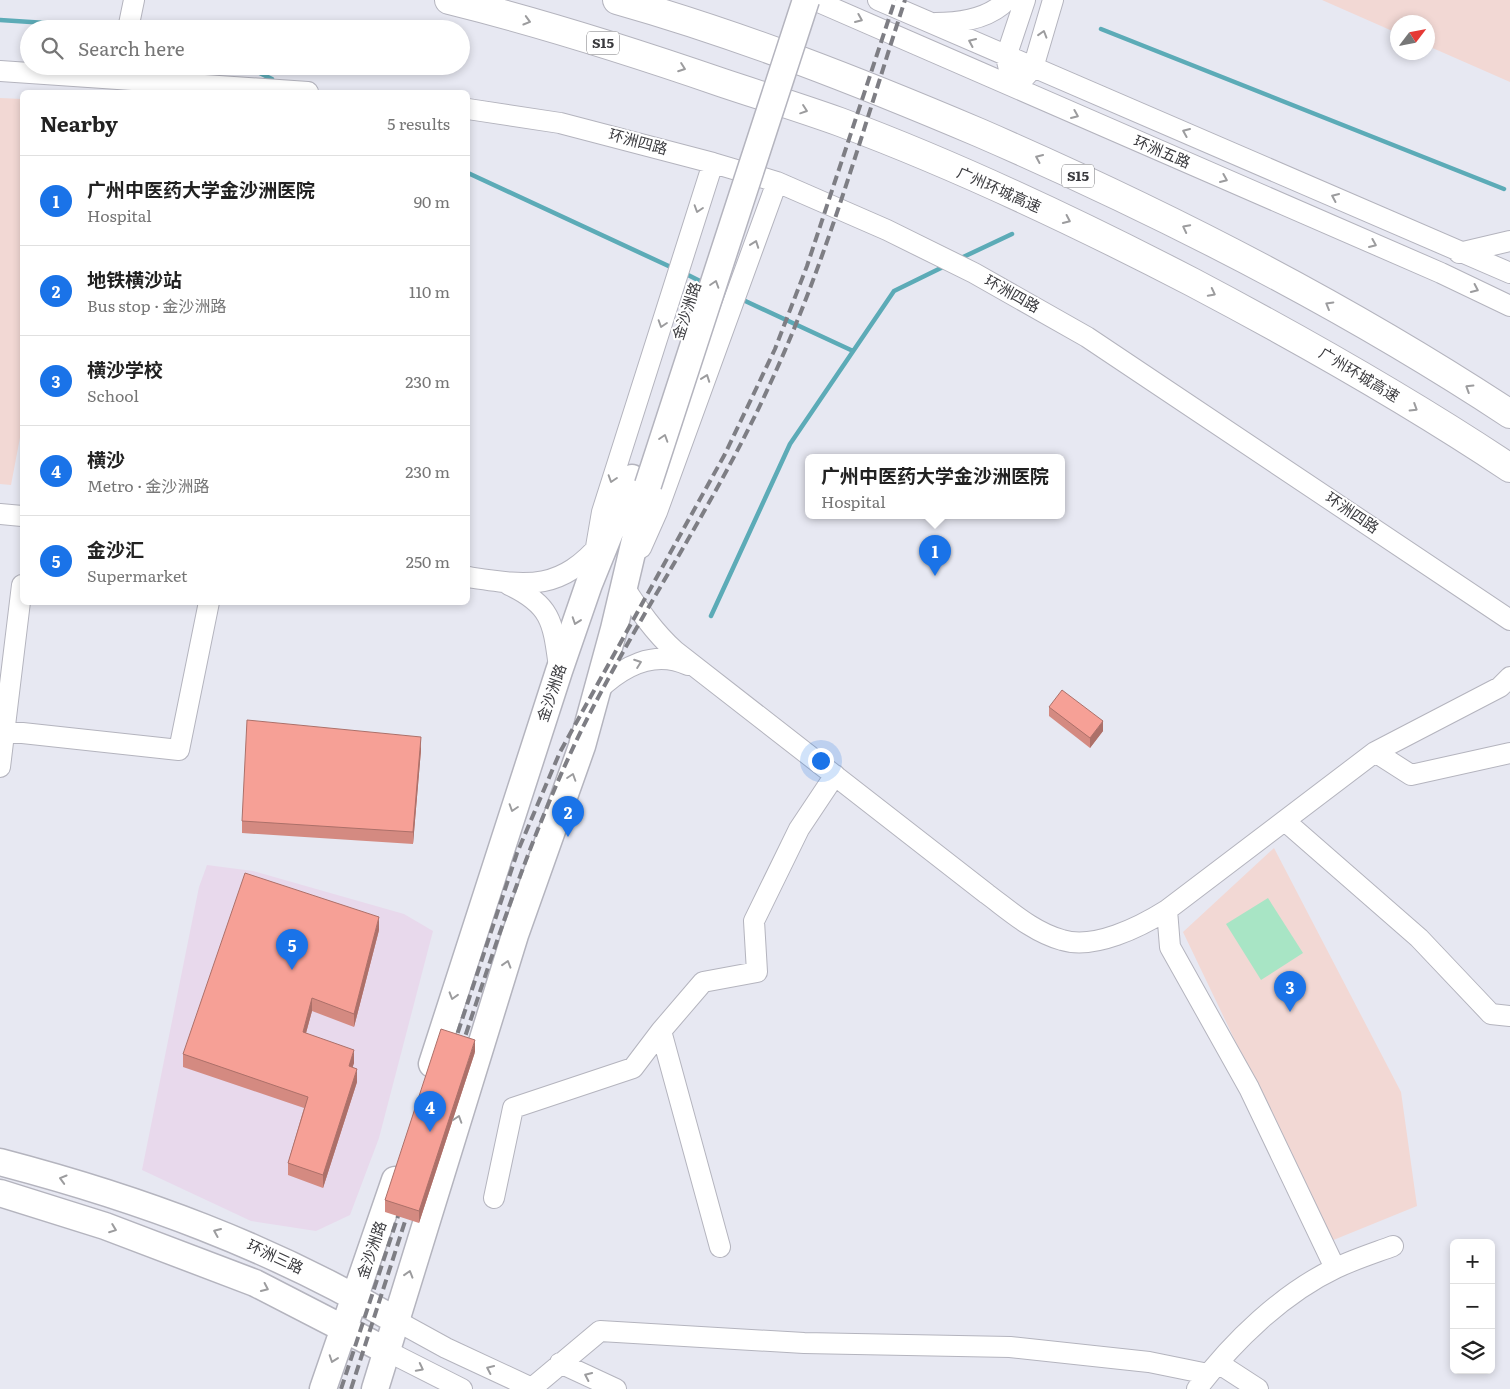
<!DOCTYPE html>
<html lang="en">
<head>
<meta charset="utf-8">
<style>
  :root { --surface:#fff; --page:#f2f2f2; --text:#222; --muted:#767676; --line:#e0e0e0; --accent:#1a73e8 }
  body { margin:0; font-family:Literata,"Noto Sans SC",serif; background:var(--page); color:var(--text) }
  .controls { position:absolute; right:15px; bottom:15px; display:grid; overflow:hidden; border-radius:8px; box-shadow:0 2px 8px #0003 }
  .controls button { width:45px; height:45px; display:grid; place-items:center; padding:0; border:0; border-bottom:1px solid var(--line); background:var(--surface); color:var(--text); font:25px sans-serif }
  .compass { position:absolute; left:1390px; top:15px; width:45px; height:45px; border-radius:50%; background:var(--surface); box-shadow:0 2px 8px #0003; rotate:58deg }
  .you { position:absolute; left:820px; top:760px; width:18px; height:18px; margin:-12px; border:4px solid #fff; border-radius:50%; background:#1a73e8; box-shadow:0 0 0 8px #1a73e833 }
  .badge { display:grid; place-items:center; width:32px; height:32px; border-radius:50%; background:var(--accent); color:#fff; font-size:16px; font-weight:700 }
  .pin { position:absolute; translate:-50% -41px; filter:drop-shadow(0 1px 2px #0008) }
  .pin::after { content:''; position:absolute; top:26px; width:18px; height:15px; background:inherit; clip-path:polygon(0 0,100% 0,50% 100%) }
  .popup { position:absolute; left:805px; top:454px; width:260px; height:65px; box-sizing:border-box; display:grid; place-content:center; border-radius:8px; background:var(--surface); filter:drop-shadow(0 1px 4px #0005); font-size:16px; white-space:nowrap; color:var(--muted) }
  .popup b { font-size:19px; color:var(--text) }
  .popup::after { content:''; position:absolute; left:50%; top:100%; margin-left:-10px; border:10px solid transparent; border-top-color:var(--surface) }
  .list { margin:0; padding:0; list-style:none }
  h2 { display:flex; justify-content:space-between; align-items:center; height:65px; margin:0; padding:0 20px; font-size:21px }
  h2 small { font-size:16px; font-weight:400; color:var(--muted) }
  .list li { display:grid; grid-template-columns:32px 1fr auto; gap:15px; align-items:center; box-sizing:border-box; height:90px; padding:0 20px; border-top:1px solid var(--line) }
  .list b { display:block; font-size:19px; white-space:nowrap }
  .list p { margin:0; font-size:16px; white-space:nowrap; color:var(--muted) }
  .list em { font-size:16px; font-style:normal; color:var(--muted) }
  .icon { flex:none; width:28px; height:28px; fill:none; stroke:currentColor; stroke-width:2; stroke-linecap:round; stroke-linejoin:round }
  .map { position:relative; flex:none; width:1510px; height:1389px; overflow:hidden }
  .search { position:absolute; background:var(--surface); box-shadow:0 2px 8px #0003; left:20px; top:20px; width:450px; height:55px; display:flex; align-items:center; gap:12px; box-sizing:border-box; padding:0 18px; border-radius:28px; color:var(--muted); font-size:19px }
  .panel { position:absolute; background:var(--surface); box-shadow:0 2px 8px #0003; left:20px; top:90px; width:450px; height:515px; border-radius:8px }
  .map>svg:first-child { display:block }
</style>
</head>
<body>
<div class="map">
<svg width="1510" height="1389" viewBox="0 0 1510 1389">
  <rect width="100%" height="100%" fill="#e7e8f2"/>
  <path fill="#e8d9ec" d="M207,865l46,6 151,43 29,17 -54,207 -29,77 -34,16 -65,-10 -109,-51 57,-283z"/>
  <path fill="#f2d8d4" d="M1322,0h188v82l-82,-36v-24h-30l-1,11z
    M0,98l22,1v328l-11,58 -11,-1z
    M1274,848l127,244 16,114 -86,35 -148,-309z"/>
  <path fill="#a8e5c5" d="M1268,898l35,55 -42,27 -35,-56z"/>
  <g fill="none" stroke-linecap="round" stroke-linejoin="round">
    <path stroke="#5cabb7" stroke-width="4.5" d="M0,20l123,8
      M1101,29l403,160
      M245,66l27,13
      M468,173l207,96
      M959,259l53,-25
      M684,273l20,10
      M741,299l112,52
      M711,616l79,-172 104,-153 51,-25"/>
    <g stroke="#b4b4be" stroke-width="22">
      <path id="minor" d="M814,0l627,273 69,33
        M878,0l632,273
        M935,23c25,0 54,-4 72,-23
        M128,29l6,-29
        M1009,69l-3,-12 19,-57
        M0,71l308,21
        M1024,78l9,-10 20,-68
        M468,109l92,14 153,40 64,19 110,48 87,43 113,64 423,283
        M1459,253l51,-12
        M0,514l22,2
        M596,547l6,-35 111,-349
        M641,548l16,-36 120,-330
        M468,577c60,9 92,15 135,-36
        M627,579l-3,8c15,23 30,45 51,64l312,243c23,17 46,38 75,46 32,10 78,-13 105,-30l208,-158 125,-65 10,-10
        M509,585c43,20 44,38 50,82
        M598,690c24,-23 56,-41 90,-25
        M4,731l175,19 30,-148
        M1375,752l36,23 99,-22
        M0,767l22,-182
        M1285,821l134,117 72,76 19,2
        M1167,910l3,37 79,141 86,180
        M661,1031l59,216
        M494,1198l19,-90 120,-40 28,-37 42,-49 54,-10 -3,-51 45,-92 36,-54
        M395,1320l51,28 88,41
        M387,1351l75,38
        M560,1363l56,26
        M1218,1363l40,26
        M532,1388l68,-57 204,12 206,4 139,15 59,12
        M1197,1389c35,-47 86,-96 139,-121 19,-9 38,-15 57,-22"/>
    </g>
    <g stroke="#b4b4be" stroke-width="29">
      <path id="major" d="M432,1064l127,-393 30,-87 43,-106
        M0,1162c141,37 269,84 395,158
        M0,1193l105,33 150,57 132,68
        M323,1389l72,-209
        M375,1389l140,-454 67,-189 32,-117 34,-144"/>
    </g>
    <g stroke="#b4b4be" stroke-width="30">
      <path id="highway" d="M449,0c93,23 184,52 274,83 39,13 78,25 117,39 121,45 238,101 352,160 108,57 216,118 318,186
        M617,0c124,35 245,83 363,133 184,80 363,171 530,281"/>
    </g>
    <use href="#minor" stroke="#fff" stroke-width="20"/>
    <use href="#major" stroke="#fff" stroke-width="26"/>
    <use href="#highway" stroke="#fff" stroke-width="28"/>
    <path stroke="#7e7e84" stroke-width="4" stroke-dasharray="10 5" stroke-linecap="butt" d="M453,1047l64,-194 43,-101 165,-298 50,-105 32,-83 88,-266
      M461,1049c36,-109 71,-218 122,-322 58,-116 133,-224 187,-343 57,-123 93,-255 135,-384
      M341,1389l61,-185
      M351,1389l59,-183"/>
    <g stroke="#b4b4be" stroke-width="29" stroke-linecap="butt">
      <path id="major-bridge" d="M648,485l158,-485"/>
    </g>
    <use href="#major-bridge" stroke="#fff" stroke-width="26"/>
  </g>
  <path fill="#d48a81" d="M1049,707l54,24 -13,17 -41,-32z
    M421,750l-8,94 -171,-11v-12z
    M379,930l-25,97 -42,-16 -6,22 48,30 -2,4 5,15 -34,106 -35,-13v-12l16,-55 -121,-41v-13z
    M475,1052l-56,171 -34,-11v-12z"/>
  <path fill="#ac7069" d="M1103,721v10l-13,17v-10z
    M421,737v13l-8,94v-12z
    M379,917v13l-25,97v-13z
    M312,998v13l-9,33v-12z
    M475,1040v12l-56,171v-12z
    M354,1050v13l-5,16v-13z
    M357,1069v13l-34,106v-13z"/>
  <path fill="#f6a096" stroke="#ac7069" d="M1062,690l41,31 -13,17 -41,-31z
    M247,720l174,17 -8,95 -171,-11z
    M245,873l134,44 -25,97 -42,-16 -9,34 51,18 -5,16 8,3 -34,106 -35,-12 20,-66 -125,-43z
    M441,1029l34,11 -56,171 -34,-11z"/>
  <defs><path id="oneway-chevron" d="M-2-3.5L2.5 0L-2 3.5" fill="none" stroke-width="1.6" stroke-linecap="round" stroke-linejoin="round" transform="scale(1.25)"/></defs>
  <g stroke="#9c9c9e">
    <use href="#oneway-chevron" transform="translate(859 19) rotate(23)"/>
    <use href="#oneway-chevron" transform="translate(527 21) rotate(16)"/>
    <use href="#oneway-chevron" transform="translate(1043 34) rotate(-73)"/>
    <use href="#oneway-chevron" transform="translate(972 42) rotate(-156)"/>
    <use href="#oneway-chevron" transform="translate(682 68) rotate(20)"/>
    <use href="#oneway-chevron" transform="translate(804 110) rotate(19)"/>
    <use href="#oneway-chevron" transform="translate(1075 115) rotate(23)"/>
    <use href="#oneway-chevron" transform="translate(1186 132) rotate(-157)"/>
    <use href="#oneway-chevron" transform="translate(1039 158) rotate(-156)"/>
    <use href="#oneway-chevron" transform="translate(1224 179) rotate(23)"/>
    <use href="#oneway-chevron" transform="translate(1335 197) rotate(-156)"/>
    <use href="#oneway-chevron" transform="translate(698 209) rotate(108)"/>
    <use href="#oneway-chevron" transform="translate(1067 220) rotate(25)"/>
    <use href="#oneway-chevron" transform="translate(1186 228) rotate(-153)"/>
    <use href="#oneway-chevron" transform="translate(755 244) rotate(-70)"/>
    <use href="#oneway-chevron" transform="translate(1373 244) rotate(23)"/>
    <use href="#oneway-chevron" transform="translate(715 284) rotate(-72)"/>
    <use href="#oneway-chevron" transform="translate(1475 289) rotate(25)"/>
    <use href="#oneway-chevron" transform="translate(1212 293) rotate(27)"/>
    <use href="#oneway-chevron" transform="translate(1329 305) rotate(-150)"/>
    <use href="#oneway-chevron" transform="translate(662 324) rotate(108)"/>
    <use href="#oneway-chevron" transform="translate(706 378) rotate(-70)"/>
    <use href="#oneway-chevron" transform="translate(1469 388) rotate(-148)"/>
    <use href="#oneway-chevron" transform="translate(1414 408) rotate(32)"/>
    <use href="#oneway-chevron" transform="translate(664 438) rotate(-72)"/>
    <use href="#oneway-chevron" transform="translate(612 479) rotate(108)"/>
    <use href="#oneway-chevron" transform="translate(576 621) rotate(109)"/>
    <use href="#oneway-chevron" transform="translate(638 663) rotate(-20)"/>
    <use href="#oneway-chevron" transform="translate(572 777) rotate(-72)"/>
    <use href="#oneway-chevron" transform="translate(513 808) rotate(108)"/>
    <use href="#oneway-chevron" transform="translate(507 964) rotate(-73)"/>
    <use href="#oneway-chevron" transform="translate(453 996) rotate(107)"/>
    <use href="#oneway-chevron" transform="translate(458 1119) rotate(-72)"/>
    <use href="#oneway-chevron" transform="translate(63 1179) rotate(-164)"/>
    <use href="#oneway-chevron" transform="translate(113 1229) rotate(21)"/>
    <use href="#oneway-chevron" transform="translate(217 1232) rotate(-157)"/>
    <use href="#oneway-chevron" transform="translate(409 1274) rotate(-73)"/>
    <use href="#oneway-chevron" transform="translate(265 1288) rotate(25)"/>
    <use href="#oneway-chevron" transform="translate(333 1359) rotate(109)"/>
    <use href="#oneway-chevron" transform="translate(420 1368) rotate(27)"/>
    <use href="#oneway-chevron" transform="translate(490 1369) rotate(-155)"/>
    <use href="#oneway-chevron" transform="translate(588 1376) rotate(-155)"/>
  </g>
  <g text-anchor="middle" stroke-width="4" stroke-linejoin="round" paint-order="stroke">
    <g fill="#fff" stroke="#757578" stroke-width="1">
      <rect x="587" y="31.5" width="32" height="23" rx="4"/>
      <rect x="1062" y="164.5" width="32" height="23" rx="4"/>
    </g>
    <g font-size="14" font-weight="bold" fill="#3a3a3e">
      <text x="603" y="48">S15</text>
      <text x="1078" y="181">S15</text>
    </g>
    <g font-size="15" fill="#3a3a3e" stroke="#fff">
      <text transform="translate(638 142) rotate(15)" y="5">环洲四路</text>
      <text transform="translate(1162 152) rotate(23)" y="5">环洲五路</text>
      <text transform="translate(999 190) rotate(24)" y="5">广州环城高速</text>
      <text transform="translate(1012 294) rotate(29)" y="5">环洲四路</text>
      <text transform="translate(687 311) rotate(-72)" y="5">金沙洲路</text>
      <text transform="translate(1359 375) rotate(31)" y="5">广州环城高速</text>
      <text transform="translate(1352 513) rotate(34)" y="5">环洲四路</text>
      <text transform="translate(552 693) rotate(-71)" y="5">金沙洲路</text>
      <text transform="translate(372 1250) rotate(-71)" y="5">金沙洲路</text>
      <text transform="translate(275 1257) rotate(25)" y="5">环洲三路</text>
    </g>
  </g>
</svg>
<div class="controls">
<button>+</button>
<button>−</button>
<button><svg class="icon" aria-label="layers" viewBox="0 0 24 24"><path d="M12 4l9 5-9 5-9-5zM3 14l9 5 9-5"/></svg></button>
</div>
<svg class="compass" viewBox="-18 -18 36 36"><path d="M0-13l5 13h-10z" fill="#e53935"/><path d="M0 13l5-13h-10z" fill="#767676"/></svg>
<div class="you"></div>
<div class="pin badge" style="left:935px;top:576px">1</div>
<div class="popup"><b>广州中医药大学金沙洲医院</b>Hospital</div>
<div class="pin badge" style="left:568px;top:837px">2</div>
<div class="pin badge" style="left:1290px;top:1012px">3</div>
<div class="pin badge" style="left:430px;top:1132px">4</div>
<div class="pin badge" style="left:292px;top:970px">5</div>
<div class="search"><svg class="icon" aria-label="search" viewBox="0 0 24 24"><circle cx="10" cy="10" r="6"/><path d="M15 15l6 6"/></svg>Search here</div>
<section class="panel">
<h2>Nearby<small>5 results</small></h2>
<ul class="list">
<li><span class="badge">1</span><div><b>广州中医药大学金沙洲医院</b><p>Hospital</p></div><em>90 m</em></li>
<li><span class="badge">2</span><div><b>地铁横沙站</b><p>Bus stop · 金沙洲路</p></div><em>110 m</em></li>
<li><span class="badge">3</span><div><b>横沙学校</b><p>School</p></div><em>230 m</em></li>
<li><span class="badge">4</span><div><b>横沙</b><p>Metro · 金沙洲路</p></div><em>230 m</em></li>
<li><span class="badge">5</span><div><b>金沙汇</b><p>Supermarket</p></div><em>250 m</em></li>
</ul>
</section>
</div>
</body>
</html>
